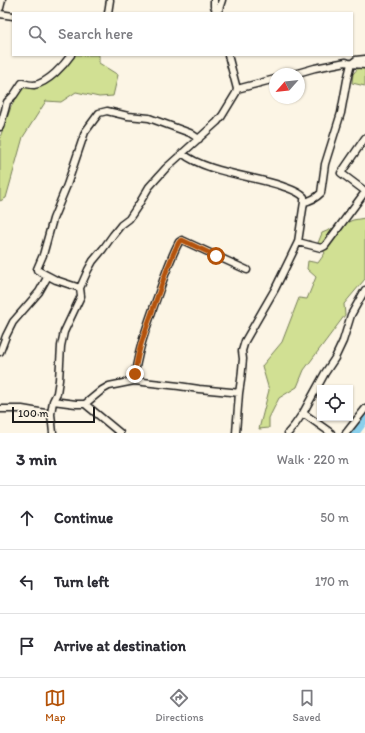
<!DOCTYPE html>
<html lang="en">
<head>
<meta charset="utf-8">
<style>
  :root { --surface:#fff; --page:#f7f7f7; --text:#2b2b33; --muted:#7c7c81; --line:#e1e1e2; --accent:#b45309 }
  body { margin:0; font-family:Itim,sans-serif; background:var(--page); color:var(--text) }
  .controls { position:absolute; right:12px; bottom:12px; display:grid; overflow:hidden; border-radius:0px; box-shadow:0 1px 3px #0004 }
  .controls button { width:36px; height:36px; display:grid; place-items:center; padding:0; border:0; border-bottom:1px solid var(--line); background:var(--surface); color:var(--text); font:20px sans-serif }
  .compass { position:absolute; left:269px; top:68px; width:36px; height:36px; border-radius:50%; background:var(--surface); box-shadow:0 1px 3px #0004; rotate:243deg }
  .scale { position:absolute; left:12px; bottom:10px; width:83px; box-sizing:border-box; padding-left:4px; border:2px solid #1c1c1c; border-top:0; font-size:11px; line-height:14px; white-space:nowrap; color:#1c1c1c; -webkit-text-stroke:3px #fcf5e5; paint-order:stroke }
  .stop { position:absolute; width:12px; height:12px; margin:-9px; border:3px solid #b45309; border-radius:50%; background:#fff }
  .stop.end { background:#b45309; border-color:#fff; box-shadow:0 1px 4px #0008 }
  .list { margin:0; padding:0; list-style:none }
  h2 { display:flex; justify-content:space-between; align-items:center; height:52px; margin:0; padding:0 16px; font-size:17px }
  h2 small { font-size:13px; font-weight:400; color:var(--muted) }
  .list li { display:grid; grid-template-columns:26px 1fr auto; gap:12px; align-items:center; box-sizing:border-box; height:64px; padding:0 16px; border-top:1px solid var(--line) }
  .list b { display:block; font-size:15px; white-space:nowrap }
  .list em { font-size:13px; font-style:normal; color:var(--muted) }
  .icon { flex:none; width:22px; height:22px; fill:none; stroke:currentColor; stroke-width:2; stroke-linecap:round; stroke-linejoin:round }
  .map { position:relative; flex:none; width:365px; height:433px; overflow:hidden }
  .search { position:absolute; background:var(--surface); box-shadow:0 1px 3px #0004; left:12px; right:12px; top:12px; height:44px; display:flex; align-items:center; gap:10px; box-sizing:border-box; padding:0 14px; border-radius:0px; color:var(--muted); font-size:15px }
  .sheet { height:244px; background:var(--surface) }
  nav { display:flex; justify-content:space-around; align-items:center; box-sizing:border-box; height:56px; border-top:1px solid var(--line); background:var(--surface); font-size:11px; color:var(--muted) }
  nav a { display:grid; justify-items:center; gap:2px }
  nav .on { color:var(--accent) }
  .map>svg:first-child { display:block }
</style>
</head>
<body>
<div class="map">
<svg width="365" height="433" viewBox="0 0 365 433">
  <rect width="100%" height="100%" fill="#fcf5e5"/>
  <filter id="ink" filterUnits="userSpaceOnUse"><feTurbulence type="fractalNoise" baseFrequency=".025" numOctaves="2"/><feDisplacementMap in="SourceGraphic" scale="8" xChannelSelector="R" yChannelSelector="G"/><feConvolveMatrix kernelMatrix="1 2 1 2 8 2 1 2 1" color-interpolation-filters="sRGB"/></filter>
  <g filter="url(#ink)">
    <path fill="#d1e093" stroke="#767e58" d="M74,55h25v8l19,12 -5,21 -14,1 -23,-5 -15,10 -15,-1 -23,36 -17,61 -6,3v-64l11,-30 12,-20 17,-2 32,-27z
      M359,67h6v19l-13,-3 1,-9z
      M365,218v61l-21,25 1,11 -41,55 -7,17 -18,11 -10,20v10l-10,1 10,-39 -7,-24 20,-24 17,-44 8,1 9,-22 -9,-8 1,-8 10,2 7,-10 -7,-10 4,-10 31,-13z"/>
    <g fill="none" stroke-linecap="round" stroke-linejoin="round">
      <path stroke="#8ad0ec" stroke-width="10" d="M354,433l11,-15"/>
      <g stroke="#1c1c1c" stroke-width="9">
        <path id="minor" d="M214,0v6l3,7
          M0,8l2,-8
          M216,11l3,-2 3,-9
          M108,13l2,-13
          M0,14l13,2
          M294,74l21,-6 31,-6 5,2 14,1
          M237,89l38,-10
          M0,127l5,-17 2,-8 7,-7 8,-12c4,1 8,2 12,2 14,-2 30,-20 37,-30
          M365,138l-24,35 24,18
          M182,153c23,19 71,23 100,33 8,3 16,5 22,11v5l-6,40 -23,47 -30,52 -3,10 1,8 -2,21 -2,13 -3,40
          M304,202c6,-1 12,-4 17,-9l4,-29 16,-51 6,-33 4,-16 5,-4 9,-1
          M298,242l23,6 4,-2 40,-54
          M80,288l-24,-8 -19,-10v-1l6,-14 10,-36 14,-34 18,-53 14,-19 8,-2 21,5 21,2 41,15 9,6
          M0,352l6,-16 7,-14 26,-30 9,-16
          M134,381l45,5 20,3 32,3 8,1
          M53,401l23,3h9l35,29
          M85,404l17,-14 7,-4 25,-5c3,-27 11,-49 20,-75 8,-21 14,-44 25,-64l3,-2 65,30
          M0,409h22l29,5
          M303,413l28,20
          M53,433l-2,-19 2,-13 4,-8 2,-13 2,-34 3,-14 17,-36 -1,-8 8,-18 5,-9 10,-12 10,-14 8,-10 8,-6 10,-15 10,-17 17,-19 51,-46 5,-6 14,-23 1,-4 -9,-34
          M288,433l6,-7 9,-13 22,-40 10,-15 8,-17 8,-26 14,-25
          M346,433l19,-24"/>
      </g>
      <use href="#minor" stroke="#fcf5e5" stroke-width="6"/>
    </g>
  </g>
  <g fill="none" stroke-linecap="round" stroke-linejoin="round" filter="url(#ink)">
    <path stroke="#b45309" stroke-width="5" d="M135,374c2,-24 12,-46 19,-68 8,-21 14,-44 25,-64l3,-2 34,16"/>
  </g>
</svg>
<div class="controls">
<button><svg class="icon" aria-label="locate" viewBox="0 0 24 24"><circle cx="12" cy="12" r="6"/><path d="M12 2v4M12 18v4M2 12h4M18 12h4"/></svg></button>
</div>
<svg class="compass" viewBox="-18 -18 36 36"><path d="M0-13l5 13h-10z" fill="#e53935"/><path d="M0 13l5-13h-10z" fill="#7c7c81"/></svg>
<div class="scale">100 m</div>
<div class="stop" style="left:216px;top:256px"></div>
<div class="stop end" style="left:135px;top:374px"></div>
<div class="search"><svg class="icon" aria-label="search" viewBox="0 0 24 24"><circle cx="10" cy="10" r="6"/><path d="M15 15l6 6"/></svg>Search here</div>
</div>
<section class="sheet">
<h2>3 min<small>Walk · 220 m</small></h2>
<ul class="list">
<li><svg class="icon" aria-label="ahead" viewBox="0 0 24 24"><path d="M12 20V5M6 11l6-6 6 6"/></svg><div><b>Continue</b></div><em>50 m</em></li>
<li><svg class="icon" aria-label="left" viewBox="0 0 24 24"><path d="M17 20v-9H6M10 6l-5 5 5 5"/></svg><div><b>Turn left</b></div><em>170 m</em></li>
<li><svg class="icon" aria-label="arrive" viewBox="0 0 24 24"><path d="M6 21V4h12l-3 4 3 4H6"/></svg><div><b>Arrive at destination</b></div></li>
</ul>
</section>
<nav>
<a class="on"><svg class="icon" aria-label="map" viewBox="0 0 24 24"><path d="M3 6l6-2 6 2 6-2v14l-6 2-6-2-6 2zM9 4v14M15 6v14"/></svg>Map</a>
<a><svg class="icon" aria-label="directions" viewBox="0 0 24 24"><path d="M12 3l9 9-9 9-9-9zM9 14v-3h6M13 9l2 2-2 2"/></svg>Directions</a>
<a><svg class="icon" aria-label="saved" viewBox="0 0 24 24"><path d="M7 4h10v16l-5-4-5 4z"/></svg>Saved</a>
</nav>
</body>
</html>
